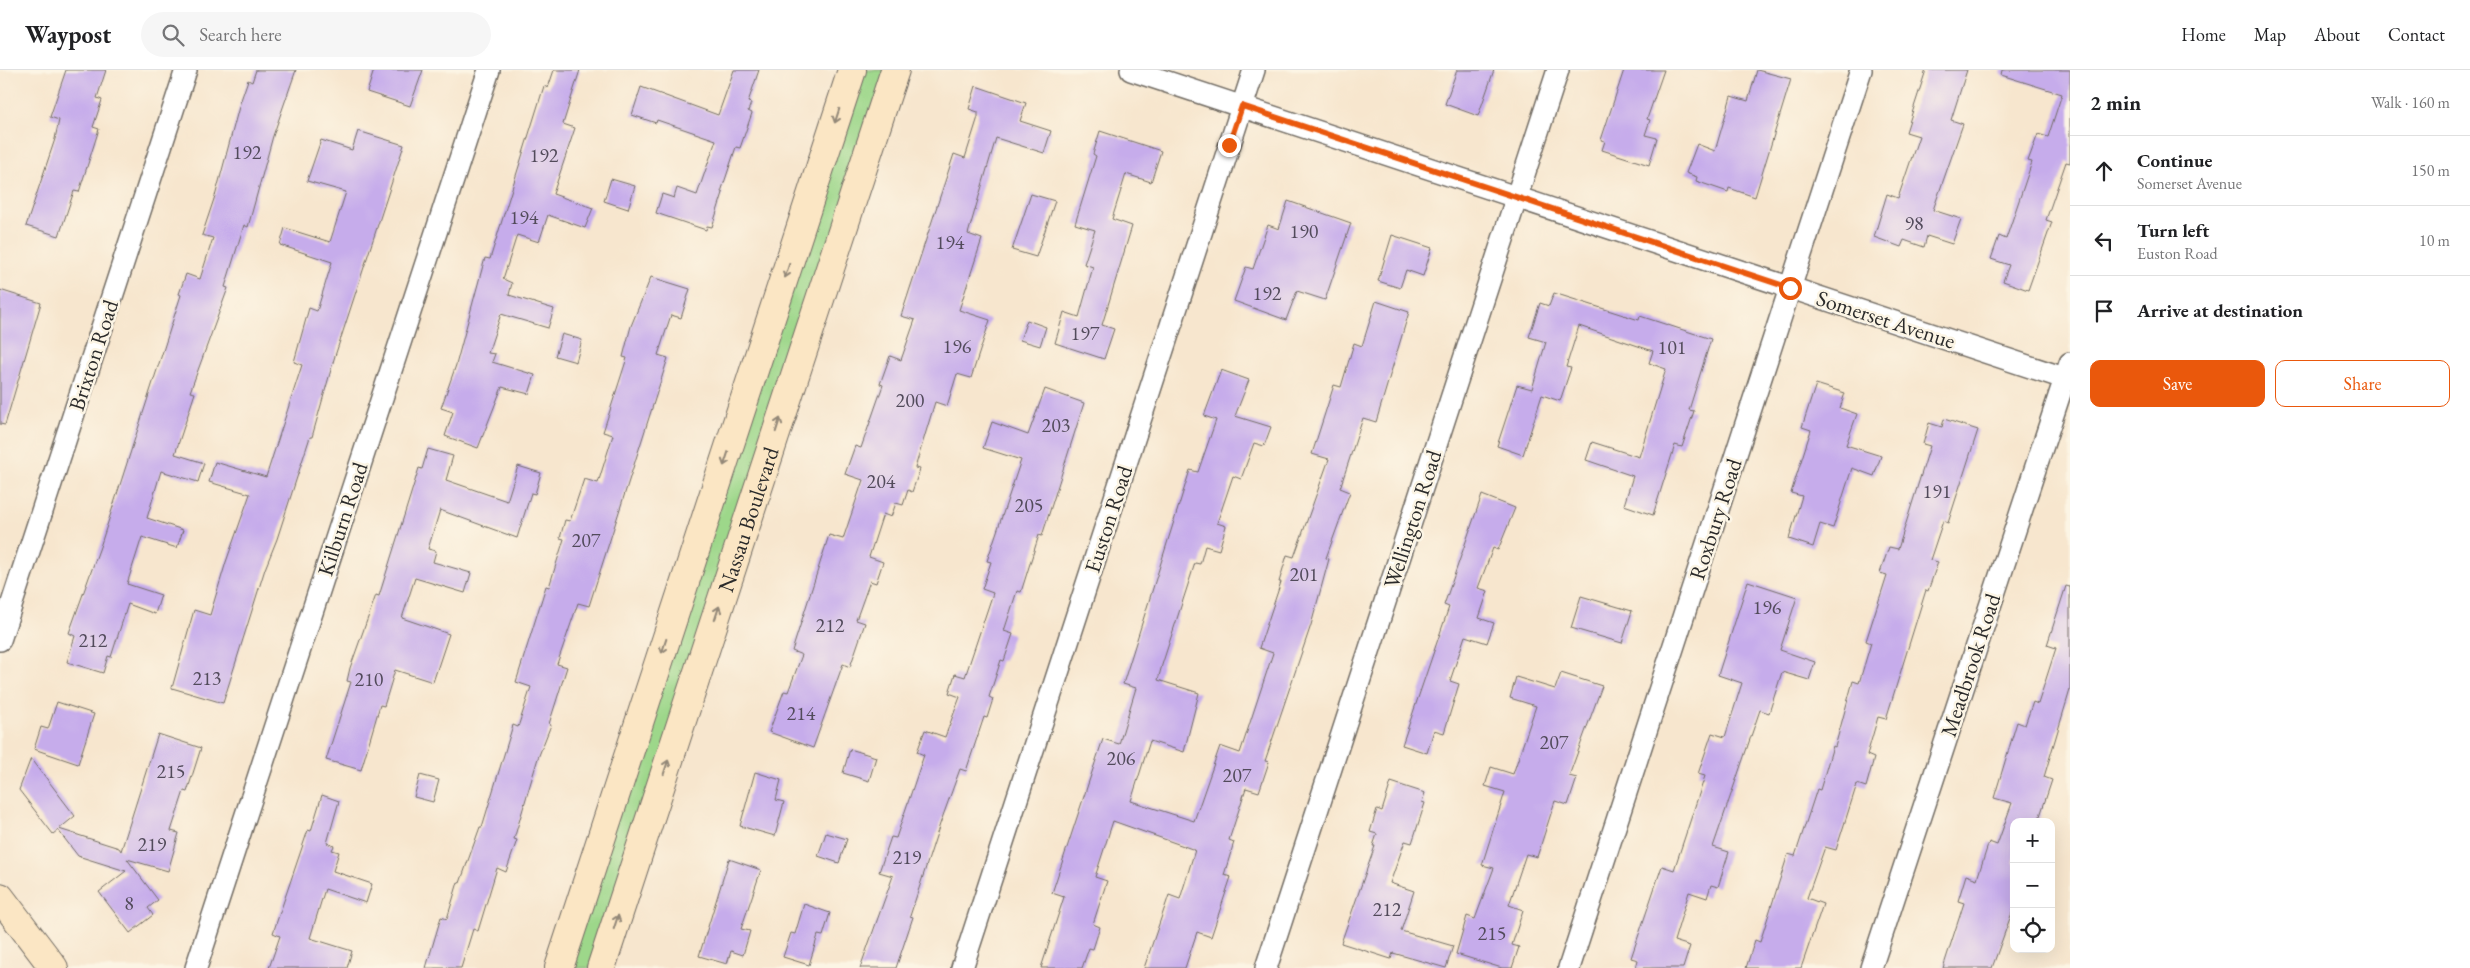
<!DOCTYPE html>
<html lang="en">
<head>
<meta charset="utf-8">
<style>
  :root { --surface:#fff; --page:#f6f6f6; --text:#202124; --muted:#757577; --line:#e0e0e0; --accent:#ea580c }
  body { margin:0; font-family:"EB Garamond",serif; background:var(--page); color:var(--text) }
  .controls { position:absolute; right:15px; bottom:15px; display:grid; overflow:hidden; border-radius:10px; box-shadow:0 5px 20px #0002 }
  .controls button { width:45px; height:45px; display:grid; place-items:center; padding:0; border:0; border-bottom:1px solid var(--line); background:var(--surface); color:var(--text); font:25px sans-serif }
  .stop { position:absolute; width:15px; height:15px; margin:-11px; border:4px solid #ea580c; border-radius:50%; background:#fff }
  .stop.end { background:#ea580c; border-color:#fff; box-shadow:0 1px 5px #0008 }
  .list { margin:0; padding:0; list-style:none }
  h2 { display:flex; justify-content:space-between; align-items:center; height:65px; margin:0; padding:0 20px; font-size:21px }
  h2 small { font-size:16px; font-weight:400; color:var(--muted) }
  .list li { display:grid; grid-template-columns:32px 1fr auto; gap:15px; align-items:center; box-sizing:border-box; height:70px; padding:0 20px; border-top:1px solid var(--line) }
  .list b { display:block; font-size:19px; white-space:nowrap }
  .list p { margin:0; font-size:16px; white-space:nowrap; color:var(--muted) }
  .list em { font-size:16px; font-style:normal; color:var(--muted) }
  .actions { display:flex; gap:10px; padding:15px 20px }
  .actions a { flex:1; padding:11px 0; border:1px solid var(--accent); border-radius:10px; text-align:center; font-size:18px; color:var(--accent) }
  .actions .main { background:var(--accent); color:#fff }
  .icon { flex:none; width:28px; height:28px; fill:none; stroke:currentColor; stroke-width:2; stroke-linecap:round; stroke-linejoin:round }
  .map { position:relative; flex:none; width:2070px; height:898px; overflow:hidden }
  header { display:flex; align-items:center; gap:30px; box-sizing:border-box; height:70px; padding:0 25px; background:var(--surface); border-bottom:1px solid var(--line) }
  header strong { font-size:24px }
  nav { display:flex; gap:28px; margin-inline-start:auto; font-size:18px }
  .search { width:350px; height:45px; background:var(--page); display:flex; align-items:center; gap:12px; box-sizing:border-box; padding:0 18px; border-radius:28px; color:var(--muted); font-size:19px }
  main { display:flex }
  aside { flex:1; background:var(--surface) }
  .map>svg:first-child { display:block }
</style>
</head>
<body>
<header>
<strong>Waypost</strong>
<div class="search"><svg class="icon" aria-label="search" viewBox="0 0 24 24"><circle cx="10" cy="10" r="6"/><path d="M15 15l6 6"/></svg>Search here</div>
<nav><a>Home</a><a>Map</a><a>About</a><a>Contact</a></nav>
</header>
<main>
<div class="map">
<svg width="2070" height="898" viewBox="0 0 2070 898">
  <rect width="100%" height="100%" fill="#fcf5e5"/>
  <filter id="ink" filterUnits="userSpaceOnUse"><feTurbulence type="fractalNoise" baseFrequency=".02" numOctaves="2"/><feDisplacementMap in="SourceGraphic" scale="10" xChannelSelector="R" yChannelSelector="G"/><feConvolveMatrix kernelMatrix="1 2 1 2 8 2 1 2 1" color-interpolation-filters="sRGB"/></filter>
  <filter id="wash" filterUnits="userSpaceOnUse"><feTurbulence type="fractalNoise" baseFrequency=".0096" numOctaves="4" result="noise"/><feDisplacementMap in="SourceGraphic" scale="20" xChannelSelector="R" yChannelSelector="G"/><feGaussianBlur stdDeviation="1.12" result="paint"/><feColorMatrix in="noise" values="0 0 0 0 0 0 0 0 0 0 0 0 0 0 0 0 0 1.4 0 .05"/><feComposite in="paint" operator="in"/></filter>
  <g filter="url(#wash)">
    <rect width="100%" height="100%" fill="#f7e6ce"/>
    <path fill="#9dd78a" stroke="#64815a" d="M852,0h39l-291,898h-40z"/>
    <g id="blocks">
      <path fill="#c6aceb" d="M66,0h40l-9,28 5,2 -9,27 6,2 -20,63 -5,-1 -15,45 -33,-10 29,-87 4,-19 -9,-3z
        M256,0h40l-23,66 -25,91 -4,-2 -19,62 3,1 -38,104 5,1 -20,61 29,9 -6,19 -37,-11 -14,47 36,12 -6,18 -35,-11 -15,47 34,11 -6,19 -27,-10 -17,53 -3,-1 -5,17 -36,-11 8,-26 -6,-3 32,-89 80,-249 -2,-1 7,-20 14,5 13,-41 -11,-3 14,-42 24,-90 8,-23 4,2z
        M374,0h49l-13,36 -43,-14z
        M554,0h26l-17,54 12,4 -22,66 40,14 -8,20 -37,-13 -9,27 -22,-7 -14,44 9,4 -3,12 45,14 -6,19 -47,-14 -13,39 7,1 -3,8 43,13 -6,19 -27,-7 -24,61 -33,-12 8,-24 -12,-4 15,-43 29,-107 5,1 54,-173 4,2z
        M734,0h25l-11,32 3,1 -3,8 4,2 -12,35 -4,-1 -15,45 2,1 -11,34 -5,-1 -1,4 -50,-17 6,-19 12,4 3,-10 20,7 19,-55 -59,-20 -1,3 -24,-8 9,-28 77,28z
        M1457,0h37l-16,46 -33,-12z
        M1624,0h40l-17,49 3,1 -5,15 12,3 -8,27 -47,-15 3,-9 -4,-1z
        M1757,0l34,9 -36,118 -26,-9 -1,4 -32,-11 1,-4 -11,-4 11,-29 18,7 16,-55 17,5z
        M1926,0h41l-16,50 12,4 -30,86 28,9 -9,25 -25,-8 -3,11 -20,-7 -3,7 -27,-10 13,-43 11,4 21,-62 -13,-4z
        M2002,0h68v93l-4,-1 -20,58 6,2 -24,68 -25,-9 6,-16 -18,-6 8,-23 7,3 26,-77 -4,-1 10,-27 10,3 14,-43 -61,-19z
        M976,16l50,17 -6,18 31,10 -7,22 -48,-15 -28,96 14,5 -23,71 31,10 -19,58 -14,-4 -10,32 -12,-4 -20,66 5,1 -8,23 -4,-2 -5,15 -7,-2 -5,14 -8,-3 -14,43 14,5 -7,21 -6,-2 -14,39 9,3 -15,44 -7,-3 -30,84 -44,-16 15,-41 4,1 14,-37 -10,-4 37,-116 14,4 20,-59 -18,-6 10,-28 6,2 22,-63 -3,-1 10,-28 11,4 14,-40 -14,-4 53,-162 11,4 13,-41v-5l-9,-3z
        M358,61l46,14 -70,214 -22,78h-2l-33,102 -12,30 -42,134 -51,-15 22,-78 16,5 16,-53 24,-68 -41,-12 6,-20 51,15 36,-112 -8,-3 15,-54 8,3 15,-49 -52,-17 5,-17 45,14 16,-50 -39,-11 14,-41 31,10z
        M1100,61l61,20 -10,31 -25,-8 -14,45 20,7 -30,99 12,4 -10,30 -49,-16 9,-31 15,5 14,-50 -9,-3 11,-34 -20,-6 21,-68 -3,-2z
        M611,109l24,7 -7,23 -24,-8z
        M1031,124l24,7 -19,56 -24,-7z
        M1288,131l63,22 -26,77 -28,-9 -11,29 -52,-19 12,-34 7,2 15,-44 11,4z
        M1392,165l40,13 -9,28 -17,-6 -6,18 -22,-7z
        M651,207l39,12 -9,29 -10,-3 -13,40 10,3 -79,248 -11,-3 -21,61 10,3 -18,57 2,1 -13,33 -24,81 3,1 -11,32 -9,-4 -19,63 -5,-2 -12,39h-35l15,-51 6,2 11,-37 2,1 20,-56h2l31,-102 5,2 13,-40 -15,-5 30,-96 3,1 15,-48 -4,-1 5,-18 5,1 14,-42 14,4 15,-48 -10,-3 24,-74 -4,-1 8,-31z
        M0,220l41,13 -36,122 -5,-1z
        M1554,223l85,27 1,-4 71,23 -22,71 5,1 -12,36 -7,-2 -22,70 -29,-10 9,-29 -47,-16 6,-18 47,15 27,-88 -17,-6 4,-12 -74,-25 -13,41 5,1 -11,33 -18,-6 -19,60 -26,-9 20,-61 15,4 14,-47 -17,-5 11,-34 9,3z
        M1376,231l33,11 -33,110 -13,-4 -23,70 10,4 -24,66 3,1 -18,66 -46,136 4,1 -10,30 -13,-4 -17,52 5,2 -10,33 7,2 -20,60 -14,-5 -12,36h-41l25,-73 11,4 15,-49 -82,-29 -18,56 12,4 -14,43 7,3 -7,22 -4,-1 -7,20h-41l23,-71 -12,-4 51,-154 16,5 17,-56 -13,-4 67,-214 8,2 18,-52 -12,-4 17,-46 28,10 -14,36 36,11 -7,19 -10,-3 -13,36 -8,-3 -16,47 9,3 -7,24 -14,-4 -5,18 -5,-1 -33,102 -4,15 41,13 -15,59 -34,-11 -19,60 63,20 26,-75 20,7 33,-100 -14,-5 22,-66h-2l8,-27 7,2 35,-98 -17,-5 22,-69 7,2 13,-44 8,3z
        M1027,250l19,7 -6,19 -20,-6z
        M562,264l20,6 -6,22 -21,-6z
        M1816,314l29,9 -5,15 17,6 -11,31 35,11 -7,20 -22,-8 -19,60 -13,-4 -7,23 -24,-8 13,-43 -11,-3 20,-63 -9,-3z
        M1045,319l39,14 -42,133 -3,-1 -18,57 -4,-1 -13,40 9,3 -9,27 -3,-1 -12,37 4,2 -6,19 -3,-1 -18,54 -6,-2 -20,55 -30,92 3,1 -17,51h-36l33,-92 -14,-4 12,-35 5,1 28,-83 -7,-3 8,-22 20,7 15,-40 -11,-4 6,-19 10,3 28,-84 -11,-4 9,-27 -4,-1 34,-101 -38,-12 9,-26 36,13z
        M1944,349l34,11 -30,93 -5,-2 -13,39 8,2 -10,29 -2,-1 -40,129 -8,-2 -11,38 7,3 -8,29 -9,-3 -21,66 -11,-3 -18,51 16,6 -22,64h-55l9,-28 5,2 28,-88 7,2 22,-67 3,1 13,-44 2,1 18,-66 6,2 12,-40 -5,-2 21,-66 -7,-2 9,-26 9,2 32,-103 -7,-2 6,-21 13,4z
        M428,379l25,7 -7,24 61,21 11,-35 23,7 -6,21 -4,-1 -14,45 -77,-28 -12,39 8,2 -3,11 38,11 -6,20 -50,-15 -13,40 47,16 -16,48 -38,-12 -11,36 -4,-1 -19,65 -35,-10 25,-78 -4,-1 3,-13 26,-73 3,1 40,-128 3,1z
        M1482,425l33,13 -17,42 -5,-2 -15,40 10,3 -9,27 15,5 -7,20 -22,-7 -15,45 9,3 -15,49 -10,-3 -7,23 -25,-8 47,-138 -5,-2z
        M1748,511l49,16 -17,53 35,12 -6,18 -27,-8 -13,41 -9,-3 -47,137 16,5 -11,35 -7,-2 -4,13 -18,-6 -15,49 16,5 -7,22h-47l2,-8 -7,-2 31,-92 12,4 31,-94 -7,-2 14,-41 13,4 17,-54 -24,-8z
        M2066,516l4,1v103l-26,87 8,3 -14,42h-24v85l-22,61h-49l21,-65 -6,-2 8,-26 11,4 12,-37 8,3 15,-42 -18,-5 23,-76 8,3 8,-23 5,2 18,-56 -9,-3z
        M1581,526l51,15 -10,32 -51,-15z
        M1561,603l41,13 -33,90 8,2 -9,27 -13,-4 -18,56 -11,-3 -17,51 14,5 -11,35 7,2 -7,21h-10l-46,-14 11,-38 8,3 19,-51 -12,-3 23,-73 -20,-6 6,-19 22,7 23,-68 -26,-8 6,-21 39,12z
        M57,632l37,12 -16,50 -44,-15 7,-22 7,2z
        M158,664l43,14 -14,44 -3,-1 -13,40 8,2 -11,38 -41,-12 31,41 -10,8 5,7 -23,18 -31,-41 27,-21 -48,-15 -20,-26 -5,4 -34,-44 12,-32 44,58 -16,13 60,19 2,3z
        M850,679l26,8 -7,24 -26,-8z
        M755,702l26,8 -5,20 8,2 -9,34 -35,-10z
        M420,705l19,5 -6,22 -19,-5z
        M1391,712l34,11 -3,9 3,1 -13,40 -7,-2 -15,42 24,8 -13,40 52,15 -7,22 -53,-15 -2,6 -50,-16 34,-97h-2l4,-12 -7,-2 7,-23 5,2z
        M322,725l17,6 -12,42 7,3 -2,4 7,2 -6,19 39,13 -6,19 -41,-14 -15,49 42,13 -5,17h-78l11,-32 -7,-3 35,-103 3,1z
        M826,763l21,6 -8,24 -21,-7z
        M729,789l32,11 -20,59 9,2 -7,24 -12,-4 -4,13 -28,-8z
        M804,834l26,9 -7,23 -5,-1 -9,30 -26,-8 8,-24 4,1z"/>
    </g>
  </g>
  <g filter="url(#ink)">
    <use href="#blocks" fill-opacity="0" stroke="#726c64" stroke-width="1"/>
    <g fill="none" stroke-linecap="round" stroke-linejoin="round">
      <g stroke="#726c64" stroke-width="24">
        <path id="street" d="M1131,0l939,310
          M0,570l186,-570
          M196,898l293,-898
          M962,898l292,-898
          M1266,898l292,-898
          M1569,898l292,-898
          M1871,898l199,-605"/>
      </g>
      <g stroke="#726c64" stroke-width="30">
        <g id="secondary">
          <path d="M0,827l54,71"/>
          <path d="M559,898l293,-898"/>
          <path id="s1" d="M601,898l294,-898"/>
        </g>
      </g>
      <use href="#street" stroke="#fff" stroke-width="21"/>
      <use href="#secondary" stroke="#fbe6c4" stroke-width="28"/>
    </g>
    <defs><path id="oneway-shaft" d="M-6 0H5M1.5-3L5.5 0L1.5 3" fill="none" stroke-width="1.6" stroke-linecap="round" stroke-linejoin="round" transform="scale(1.25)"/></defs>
    <g stroke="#938878">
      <use href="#oneway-shaft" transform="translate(837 46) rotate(108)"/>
      <use href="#oneway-shaft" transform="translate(787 201) rotate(108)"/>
      <use href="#oneway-shaft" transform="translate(778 355) rotate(-72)"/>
      <use href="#oneway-shaft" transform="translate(726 389) rotate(108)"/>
      <use href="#oneway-shaft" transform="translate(717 543) rotate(-72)"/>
      <use href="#oneway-shaft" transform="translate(664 576) rotate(108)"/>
      <use href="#oneway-shaft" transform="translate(666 697) rotate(-72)"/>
      <use href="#oneway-shaft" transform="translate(616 852) rotate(-72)"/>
    </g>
  </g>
  <g fill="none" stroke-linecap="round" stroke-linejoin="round" filter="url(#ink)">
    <path stroke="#ea580c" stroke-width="6" d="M1229,75l13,-39 548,182"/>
  </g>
  <g text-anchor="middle" stroke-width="5" stroke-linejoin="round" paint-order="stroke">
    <g font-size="20" fill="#524b5b">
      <text x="247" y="89">192</text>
      <text x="544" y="92">192</text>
      <text x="524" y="154">194</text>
      <text x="1914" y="160">98</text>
      <text x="1304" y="168">190</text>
      <text x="950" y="179">194</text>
      <text x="1267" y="230">192</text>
      <text x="1085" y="270">197</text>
      <text x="957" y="283">196</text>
      <text x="1672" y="284">101</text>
      <text x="910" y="337">200</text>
      <text x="1056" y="362">203</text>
      <text x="881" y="418">204</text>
      <text x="1937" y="428">191</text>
      <text x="1029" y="442">205</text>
      <text x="586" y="477">207</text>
      <text x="1304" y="511">201</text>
      <text x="1767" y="544">196</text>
      <text x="830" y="562">212</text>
      <text x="93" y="577">212</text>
      <text x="207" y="615">213</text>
      <text x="369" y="616">210</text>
      <text x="801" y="650">214</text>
      <text x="1554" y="679">207</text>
      <text x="1121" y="695">206</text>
      <text x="171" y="708">215</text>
      <text x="1237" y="712">207</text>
      <text x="152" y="781">219</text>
      <text x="907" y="794">219</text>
      <text x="129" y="840">8</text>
      <text x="1387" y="846">212</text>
      <text x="1492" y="870">215</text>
    </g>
    <g font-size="22" fill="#2b2b2b" stroke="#fcf5e5">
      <text transform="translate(1886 249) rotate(18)" y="8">Somerset Avenue</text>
      <text transform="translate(93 285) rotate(-72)" y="8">Brixton Road</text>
      <text transform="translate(342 449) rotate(-72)" y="8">Kilburn Road</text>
      <text dy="8" stroke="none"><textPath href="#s1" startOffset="472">Nassau Boulevard</textPath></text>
      <text transform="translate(1108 449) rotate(-72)" y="8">Euston Road</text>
      <text transform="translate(1412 449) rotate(-72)" y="8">Wellington Road</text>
      <text transform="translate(1715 449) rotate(-72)" y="8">Roxbury Road</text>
      <text transform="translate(1970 595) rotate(-72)" y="8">Meadbrook Road</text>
    </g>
  </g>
</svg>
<div class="controls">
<button>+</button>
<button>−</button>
<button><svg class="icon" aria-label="locate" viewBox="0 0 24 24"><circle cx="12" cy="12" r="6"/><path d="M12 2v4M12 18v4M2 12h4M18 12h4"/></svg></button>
</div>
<div class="stop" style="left:1790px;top:218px"></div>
<div class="stop end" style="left:1229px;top:75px"></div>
</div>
<aside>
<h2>2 min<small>Walk · 160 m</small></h2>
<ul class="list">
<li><svg class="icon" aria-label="ahead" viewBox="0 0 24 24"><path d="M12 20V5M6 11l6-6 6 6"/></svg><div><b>Continue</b><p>Somerset Avenue</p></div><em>150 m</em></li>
<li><svg class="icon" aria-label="left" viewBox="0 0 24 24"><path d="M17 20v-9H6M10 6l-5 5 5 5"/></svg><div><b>Turn left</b><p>Euston Road</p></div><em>10 m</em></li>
<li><svg class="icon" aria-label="arrive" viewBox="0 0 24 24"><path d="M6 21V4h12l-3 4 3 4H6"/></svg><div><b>Arrive at destination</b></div></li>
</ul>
<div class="actions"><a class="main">Save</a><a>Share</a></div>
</aside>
</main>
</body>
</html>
